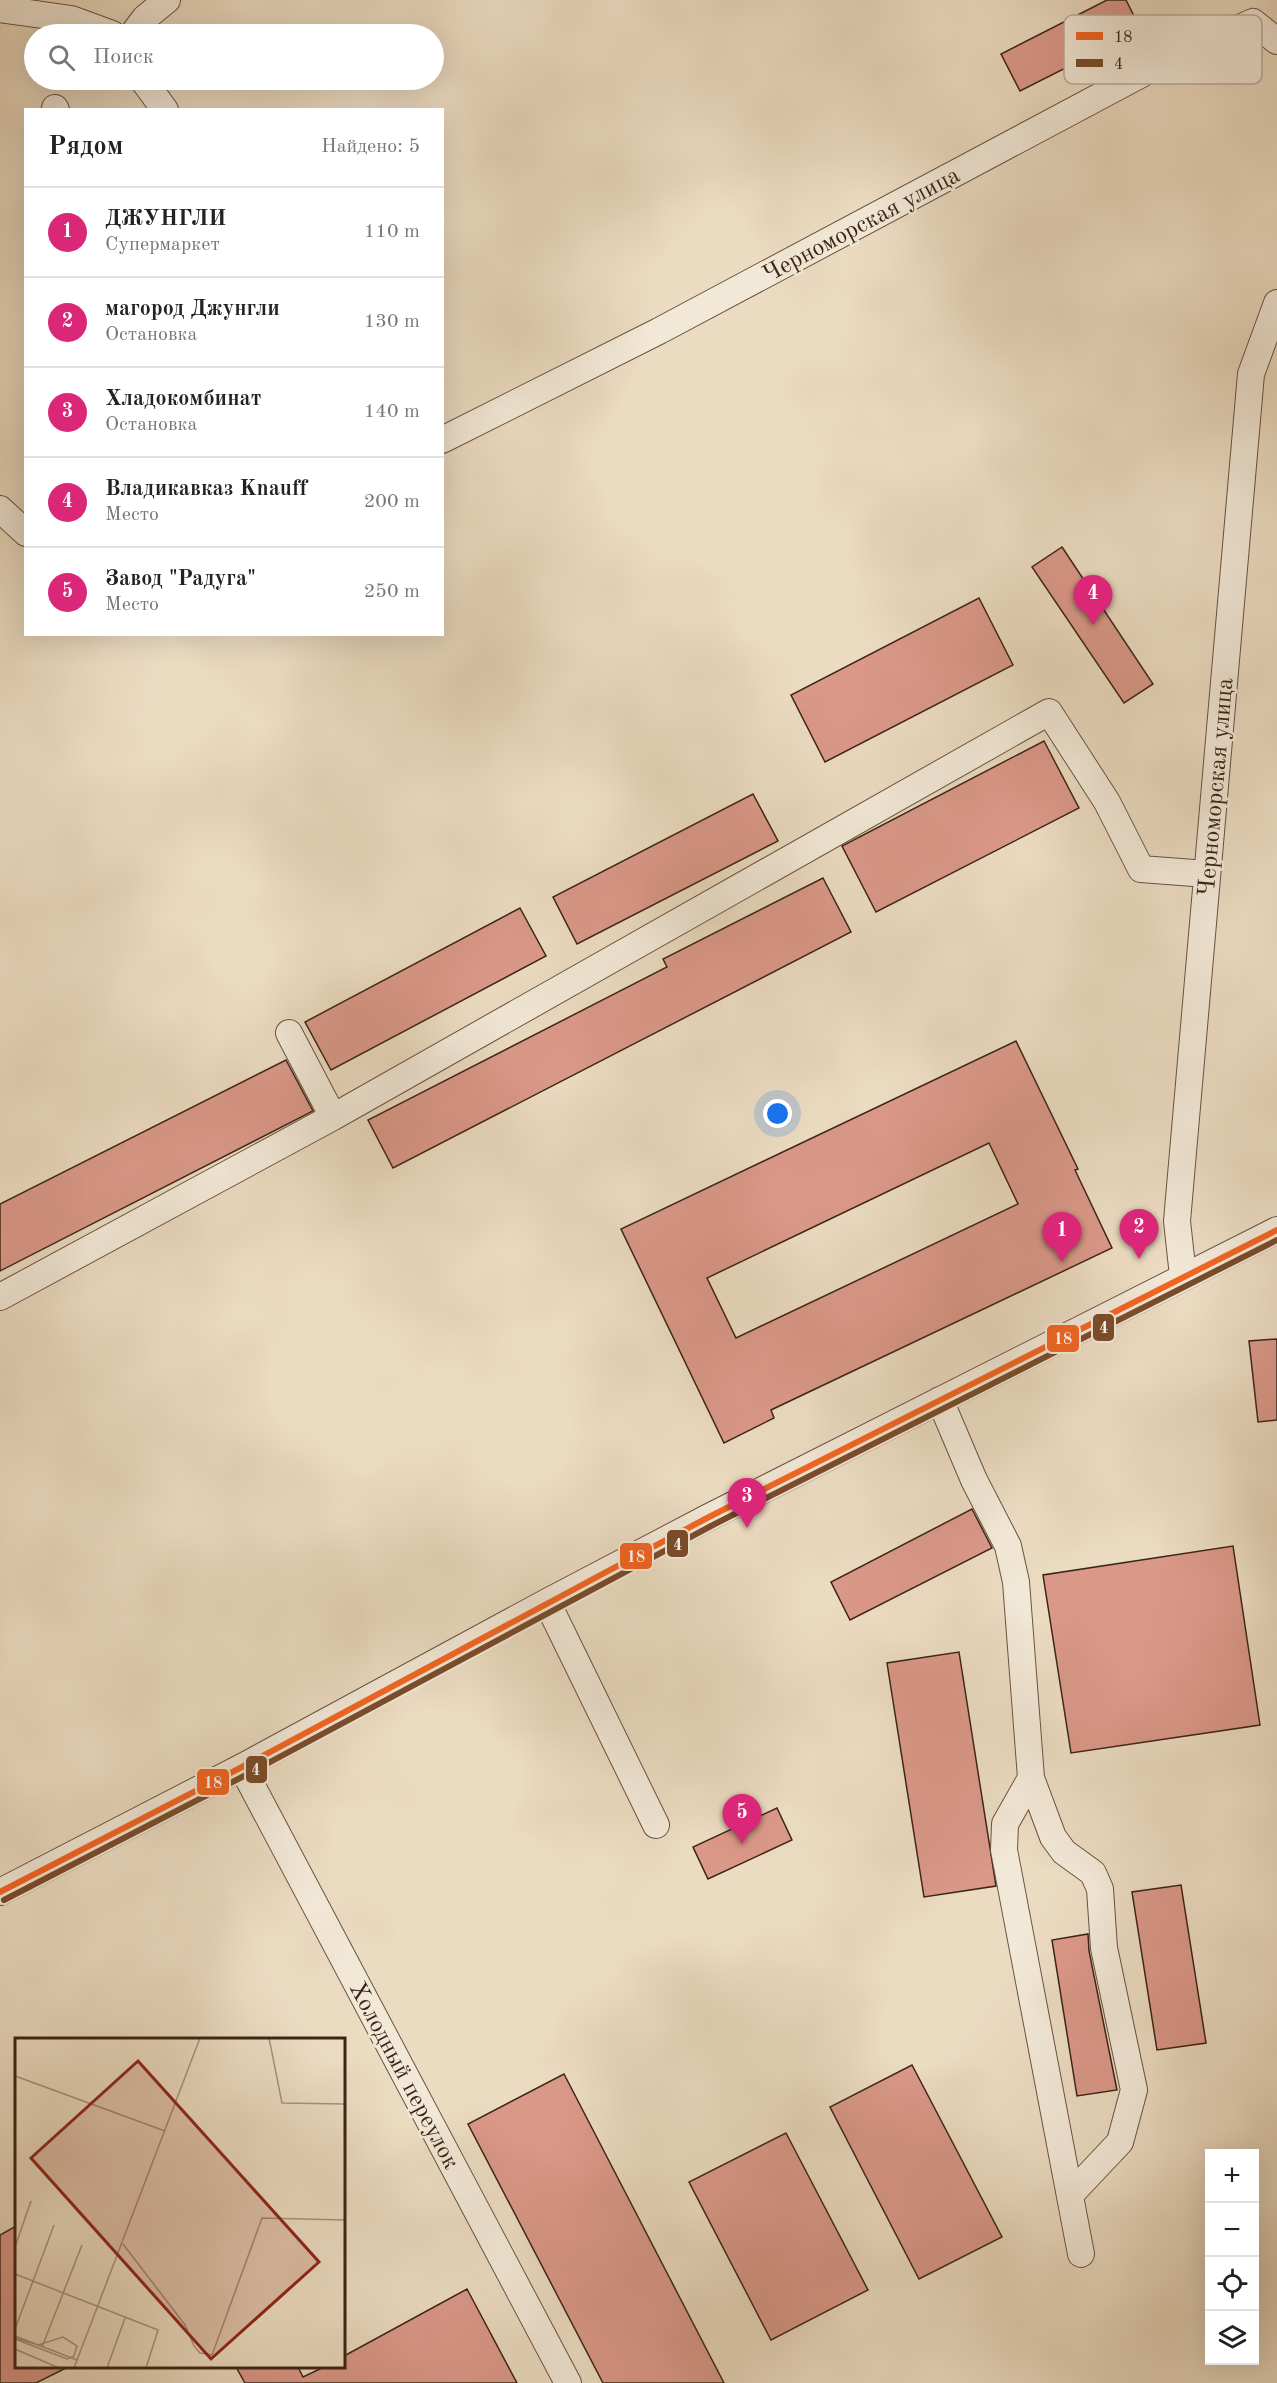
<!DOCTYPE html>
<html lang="ru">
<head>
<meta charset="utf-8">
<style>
  :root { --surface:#fff; --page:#f6f6f6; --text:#222; --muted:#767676; --line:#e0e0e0; --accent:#db2777 }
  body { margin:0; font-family:"Old Standard TT",serif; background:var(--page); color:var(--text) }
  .controls { position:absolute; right:18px; bottom:18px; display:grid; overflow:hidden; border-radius:0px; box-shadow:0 6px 24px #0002 }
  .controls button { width:54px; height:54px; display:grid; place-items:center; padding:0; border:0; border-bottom:2px solid var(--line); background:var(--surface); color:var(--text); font:30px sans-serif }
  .you { position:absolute; left:778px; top:1114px; width:21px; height:21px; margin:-15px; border:4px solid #fff; border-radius:50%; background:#1a73e8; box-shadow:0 0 0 9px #1a73e833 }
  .badge { display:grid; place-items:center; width:39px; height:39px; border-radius:50%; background:var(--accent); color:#fff; font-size:20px; font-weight:700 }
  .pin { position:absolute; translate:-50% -50px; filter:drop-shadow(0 2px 3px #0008) }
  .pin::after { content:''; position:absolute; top:32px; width:21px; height:18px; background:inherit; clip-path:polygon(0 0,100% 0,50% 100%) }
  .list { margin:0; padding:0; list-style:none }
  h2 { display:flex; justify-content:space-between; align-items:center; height:78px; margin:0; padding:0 24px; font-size:26px }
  h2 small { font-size:20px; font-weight:400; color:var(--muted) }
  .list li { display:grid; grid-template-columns:39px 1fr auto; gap:18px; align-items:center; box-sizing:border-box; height:90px; padding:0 24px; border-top:2px solid var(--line) }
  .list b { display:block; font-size:22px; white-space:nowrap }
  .list p { margin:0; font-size:20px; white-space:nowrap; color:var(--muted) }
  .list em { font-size:20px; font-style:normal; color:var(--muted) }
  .icon { flex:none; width:33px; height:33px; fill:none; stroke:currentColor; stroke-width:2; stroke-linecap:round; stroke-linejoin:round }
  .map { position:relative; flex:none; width:1277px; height:2383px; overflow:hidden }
  .search { position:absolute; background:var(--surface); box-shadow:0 6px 24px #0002; left:24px; top:24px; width:420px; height:66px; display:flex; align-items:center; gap:15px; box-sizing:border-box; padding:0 21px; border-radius:33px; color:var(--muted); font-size:22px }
  .panel { position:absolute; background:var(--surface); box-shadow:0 6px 24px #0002; left:24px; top:108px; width:420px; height:528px; border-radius:0px }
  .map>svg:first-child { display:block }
</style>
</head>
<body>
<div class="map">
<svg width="1277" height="2383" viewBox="0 0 1277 2383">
  <rect width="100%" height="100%" fill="#ebdbc1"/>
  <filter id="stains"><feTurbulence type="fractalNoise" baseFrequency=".00333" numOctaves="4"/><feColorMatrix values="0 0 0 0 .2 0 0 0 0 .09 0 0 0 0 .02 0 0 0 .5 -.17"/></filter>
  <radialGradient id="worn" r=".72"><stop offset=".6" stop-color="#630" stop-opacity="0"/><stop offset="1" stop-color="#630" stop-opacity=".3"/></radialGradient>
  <path fill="#da9889" stroke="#3c2416" stroke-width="1.5" fill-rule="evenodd" d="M1107,0h19l15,30 -121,61 -19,-37z
    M1062,547l91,137 -29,19 -92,-136z
    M979,598l34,67 -188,97 -34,-67z
    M1044,741l35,67 -203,104 -34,-66z
    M753,794l25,47 -201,103 -24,-47z
    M823,878l28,54 -458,236 -25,-48 299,-153 -4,-8z
    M520,908l26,48 -215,114 -26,-48z
    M1016,1041l62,128 -3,1 37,78 -341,162 3,8 -50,25 -103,-214zM989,1143l29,61 -282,134 -29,-60z
    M286,1060l27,51 -313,160v-67z
    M1277,1339v81l-19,2 -9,-81z
    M972,1509l20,39 -142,72 -19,-38z
    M1233,1546l27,179 -189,28 -28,-178z
    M959,1652l37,234 -72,11 -37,-234z
    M777,1808l15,32 -84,39 -15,-32z
    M1181,1885l25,158 -49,7 -25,-158z
    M1088,1934l1,17 28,139 -40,6 -25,-156z
    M912,2065l90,172 -83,42 -89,-172z
    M564,2074l160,309h-121l-135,-259z
    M786,2133l82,157 -97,50 -82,-158z
    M16,2226v141h52l-32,16h-36v-148z
    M467,2289l50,94h-272l-9,-16h62l5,10 21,-10h20v-11z"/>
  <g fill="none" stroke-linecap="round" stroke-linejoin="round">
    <g stroke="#685241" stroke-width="28">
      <path id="minor" d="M0,9l71,10 41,15
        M133,34l12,-16 22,-18
        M143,80l22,30
        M55,108l1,2
        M442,440l217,-109 524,-279 70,-30 24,19
        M0,509l26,24
        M289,1033l44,84 716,-405 58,90 34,67 66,5
        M1183,1276l-6,-55 74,-847 26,-71
        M0,1297l333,-180
        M940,1400l34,80 34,66 8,36 15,196 -26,46 -1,26 77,404
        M547,1602l109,223
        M242,1767l326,616
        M1031,1778l22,59 11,15 29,21 7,16 4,59 30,142 -14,52 -50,53
        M0,1892l242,-125 305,-165 160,-84 570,-288"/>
    </g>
    <use href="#minor" stroke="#f2e8d7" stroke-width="26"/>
    <g stroke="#f2e8d7" stroke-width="10">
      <path id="bus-1" d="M0,1892l242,-125 465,-249 570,-288"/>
    </g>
    <g stroke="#f2e8d7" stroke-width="10">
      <path id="bus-2" d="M4,1900l242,-125 465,-249 566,-286"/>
    </g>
    <use href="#bus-1" stroke="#f26522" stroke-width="6"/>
    <use href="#bus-2" stroke="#7a4b2a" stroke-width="6"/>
  </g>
  <g text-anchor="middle" stroke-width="5" stroke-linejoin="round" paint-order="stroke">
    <g font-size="24" fill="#3c2416" stroke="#f2e8d7">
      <text transform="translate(861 224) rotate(-28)" y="8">Черноморская улица</text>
      <text transform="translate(1215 787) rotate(-85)" y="8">Черноморская улица</text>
      <text transform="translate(405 2075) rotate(62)" y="8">Холодный переулок</text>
    </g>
  </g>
  <g transform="translate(15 2038)">
    <rect width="330" height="330" fill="#ebdbc1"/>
    <path fill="none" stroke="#a5927d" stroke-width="1.5" d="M254,0l13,65 63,1M0,38l150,55M108,206l62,81 9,21 6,7 12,2 50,-137 83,2M0,209l16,-46M0,236l143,56 -12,38M0,291l39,-104M0,298l62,24M0,300l23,7 25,-8 14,9 -3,10 -7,3 -52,-20M27,309l40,-102M0,311l44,19M59,330l126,-330M92,330l18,-50"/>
    <path fill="#8f2418" fill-opacity="0.15" stroke="#8f2418" stroke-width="3" d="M123,23l181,201 -108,97 -180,-201z"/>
    <rect width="330" height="330" fill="none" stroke="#3c2416" stroke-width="3"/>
  </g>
  <rect x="1064" y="15" width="198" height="69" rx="9" fill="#f2e8d7" stroke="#bbad9d" stroke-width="1.5"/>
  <rect x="1076" y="32" width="27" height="8" fill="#f26522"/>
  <rect x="1076" y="59" width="27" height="8" fill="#7a4b2a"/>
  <g font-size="16" fill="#3c2416">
    <text x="1114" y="42">18</text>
    <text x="1114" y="69">4</text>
  </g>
  <g stroke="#f2e8d7" stroke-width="2">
    <rect x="1092" y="1313" width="23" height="29" rx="6" fill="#7a4b2a"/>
    <rect x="1046" y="1324" width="34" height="29" rx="6" fill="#f26522"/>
    <rect x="666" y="1529" width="23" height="29" rx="6" fill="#7a4b2a"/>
    <rect x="619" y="1542" width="34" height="28" rx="6" fill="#f26522"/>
    <rect x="245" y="1755" width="23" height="29" rx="6" fill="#7a4b2a"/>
    <rect x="196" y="1768" width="34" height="28" rx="6" fill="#f26522"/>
  </g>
  <g font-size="16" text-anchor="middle" font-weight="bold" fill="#fff">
    <text x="1104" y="1333">4</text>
    <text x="1063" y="1344">18</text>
    <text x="678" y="1550">4</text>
    <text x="636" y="1562">18</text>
    <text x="256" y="1775">4</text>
    <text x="213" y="1788">18</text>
  </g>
  <rect width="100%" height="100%" filter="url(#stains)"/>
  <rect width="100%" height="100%" fill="url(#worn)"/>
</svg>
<div class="controls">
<button>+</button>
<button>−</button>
<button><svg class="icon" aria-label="locate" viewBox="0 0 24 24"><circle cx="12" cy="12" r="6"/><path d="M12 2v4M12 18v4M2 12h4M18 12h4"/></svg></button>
<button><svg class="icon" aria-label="layers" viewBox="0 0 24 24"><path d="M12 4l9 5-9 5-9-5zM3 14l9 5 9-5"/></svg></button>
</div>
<div class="you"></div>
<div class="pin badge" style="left:1062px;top:1262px">1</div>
<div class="pin badge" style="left:1139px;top:1259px">2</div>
<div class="pin badge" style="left:747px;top:1528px">3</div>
<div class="pin badge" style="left:1093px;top:625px">4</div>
<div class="pin badge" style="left:742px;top:1844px">5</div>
<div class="search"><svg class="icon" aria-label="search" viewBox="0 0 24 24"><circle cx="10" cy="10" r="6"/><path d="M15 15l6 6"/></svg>Поиск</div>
<section class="panel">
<h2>Рядом<small>Найдено: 5</small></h2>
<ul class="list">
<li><span class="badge">1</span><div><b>ДЖУНГЛИ</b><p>Супермаркет</p></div><em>110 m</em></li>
<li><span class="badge">2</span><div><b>магород Джунгли</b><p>Остановка</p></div><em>130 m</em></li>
<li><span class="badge">3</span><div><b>Хладокомбинат</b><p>Остановка</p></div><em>140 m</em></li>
<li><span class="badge">4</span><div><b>Владикавказ Knauff</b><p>Место</p></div><em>200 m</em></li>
<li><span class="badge">5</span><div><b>Завод &quot;Радуга&quot;</b><p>Место</p></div><em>250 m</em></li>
</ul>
</section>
</div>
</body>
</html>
